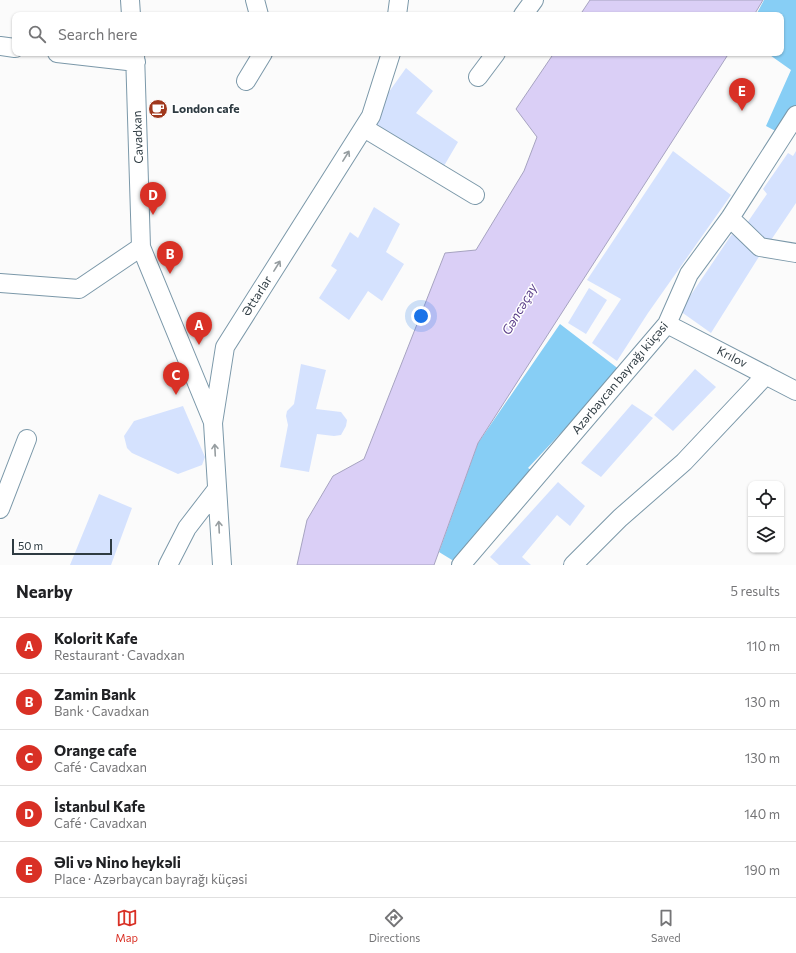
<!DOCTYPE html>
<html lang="en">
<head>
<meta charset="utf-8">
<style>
  :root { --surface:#fff; --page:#f2f2f2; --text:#202124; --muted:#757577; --line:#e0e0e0; --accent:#d93025 }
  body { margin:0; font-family:Commissioner,sans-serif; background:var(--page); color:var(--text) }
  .controls { position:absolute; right:12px; bottom:12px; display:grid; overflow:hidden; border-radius:8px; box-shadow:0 1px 3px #0004 }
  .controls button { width:36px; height:36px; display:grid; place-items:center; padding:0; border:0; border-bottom:1px solid var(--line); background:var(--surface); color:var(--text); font:20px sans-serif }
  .scale { position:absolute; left:12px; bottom:10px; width:100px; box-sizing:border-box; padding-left:4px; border:2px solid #2e3b42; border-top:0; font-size:11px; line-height:14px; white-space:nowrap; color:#2e3b42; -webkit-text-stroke:3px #fff; paint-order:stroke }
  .you { position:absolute; left:421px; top:316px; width:14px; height:14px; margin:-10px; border:3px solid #fff; border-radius:50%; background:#1a73e8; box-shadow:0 0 0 6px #1a73e833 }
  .badge { display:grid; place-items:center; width:26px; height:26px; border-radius:50%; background:var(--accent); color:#fff; font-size:13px; font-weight:700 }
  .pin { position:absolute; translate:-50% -33px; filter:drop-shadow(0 1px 2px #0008) }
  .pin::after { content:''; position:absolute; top:21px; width:14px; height:12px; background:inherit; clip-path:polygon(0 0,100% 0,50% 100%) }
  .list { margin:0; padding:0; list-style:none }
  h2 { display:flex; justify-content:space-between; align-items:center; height:52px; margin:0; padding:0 16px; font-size:17px }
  h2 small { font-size:13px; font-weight:400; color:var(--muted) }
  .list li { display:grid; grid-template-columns:26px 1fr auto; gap:12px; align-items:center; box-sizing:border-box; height:56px; padding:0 16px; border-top:1px solid var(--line) }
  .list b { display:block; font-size:15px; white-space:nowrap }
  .list p { margin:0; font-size:13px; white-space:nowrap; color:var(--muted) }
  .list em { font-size:13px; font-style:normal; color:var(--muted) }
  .icon { flex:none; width:22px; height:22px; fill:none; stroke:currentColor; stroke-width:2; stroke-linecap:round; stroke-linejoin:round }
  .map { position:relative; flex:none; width:796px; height:565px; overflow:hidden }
  .search { position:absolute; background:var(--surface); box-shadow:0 1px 3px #0004; left:12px; right:12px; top:12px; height:44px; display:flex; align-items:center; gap:10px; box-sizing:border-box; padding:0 14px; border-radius:8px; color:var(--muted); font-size:15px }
  .sheet { height:332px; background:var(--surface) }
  nav { display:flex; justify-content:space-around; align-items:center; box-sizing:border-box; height:56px; border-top:1px solid var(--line); background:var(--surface); font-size:11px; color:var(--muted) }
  nav a { display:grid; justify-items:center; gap:2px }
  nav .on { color:var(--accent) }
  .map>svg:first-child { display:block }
</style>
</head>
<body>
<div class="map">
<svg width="796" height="565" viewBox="0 0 796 565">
  <rect width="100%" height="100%" fill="#fbfbfb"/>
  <path fill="#87cef5" d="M764,0h32v117l-11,19 -19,-10 25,-56 -24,-17h14v-38h-25z
    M560,324l60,46 -92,98 17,10 -88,85 -18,-11 39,-109z"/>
  <path fill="#dacff6" stroke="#a6a3c0" d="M590,0h173l-9,15h-174z
    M554,53h175l-251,390 -44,122h-137l10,-45 26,-44 31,-17 81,-206 31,-3 48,-79 13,-34 -21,-28z"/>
  <path fill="#d5e2fe" d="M406,68l27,23 -17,22 42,29 -17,29 -75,-47z
    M673,151l58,44 -83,118 -31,48 -25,-18 29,-44 -34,-19z
    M796,151v52l-27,40 -24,-17 22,-32 -4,-5 25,-36 5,3z
    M374,207l26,17 -14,28 18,12 -22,37 -14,-10 -19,29 -30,-22 18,-28 -6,-4 19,-34 8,6z
    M732,234l28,21 -49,78 -31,-22z
    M589,288l18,12 -21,34 -18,-11z
    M301,364l25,6 -10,39 25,3 6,8 -1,6 -5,9 -7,1 -17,-2 -8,38 -29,-5 8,-42 -2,-9 1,-5 7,-7z
    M695,369l21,18 -43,44 -19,-16z
    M632,404l21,14 -52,59 -20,-14z
    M183,406l22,51 -3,8 -24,9 -46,-21 -5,-5 -3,-12 10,-15z
    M558,482l27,24 -15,20 -13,-11 -35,42 9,8h-32l-9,-8z
    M99,494l33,14 -21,57h-41z"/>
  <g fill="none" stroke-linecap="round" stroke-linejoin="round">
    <g stroke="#7b98a9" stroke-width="20">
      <path id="minor" d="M130,0l1,15
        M255,0l4,15
        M397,15l2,-15
        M523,15l11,-15
        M0,46l15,2
        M57,53l79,9
        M135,53l6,194 72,175
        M478,77l18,-24
        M246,81l17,-28
        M364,128l111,67
        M730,218l30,29 36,6
        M0,283l79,6 62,-42
        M667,324l129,67
        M0,509l27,-70
        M168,565l19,-37 30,-39
        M222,565l-9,-142 12,-76 146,-231 20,-63
        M461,565l206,-241 22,-50 41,-56 66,-103
        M573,565l47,-47 64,-56 82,-87"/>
    </g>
    <use href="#minor" stroke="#fff" stroke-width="18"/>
  </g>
  <defs><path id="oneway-shaft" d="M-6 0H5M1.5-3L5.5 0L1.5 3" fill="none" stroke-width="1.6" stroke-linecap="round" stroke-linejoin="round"/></defs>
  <g stroke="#969da0">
    <use href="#oneway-shaft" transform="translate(346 156) rotate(-58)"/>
    <use href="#oneway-shaft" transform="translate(277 266) rotate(-58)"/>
    <use href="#oneway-shaft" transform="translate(215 450) rotate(-93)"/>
    <use href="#oneway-shaft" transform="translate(219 527) rotate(-93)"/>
  </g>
  <defs>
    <g id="cafe-disc" transform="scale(1)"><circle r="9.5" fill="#a0381d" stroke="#fff"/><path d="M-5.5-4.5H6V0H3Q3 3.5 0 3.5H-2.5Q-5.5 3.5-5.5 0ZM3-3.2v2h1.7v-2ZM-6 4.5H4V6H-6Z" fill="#fff"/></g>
  </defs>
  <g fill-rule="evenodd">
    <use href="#cafe-disc" x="158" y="109"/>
  </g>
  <g text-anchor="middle" stroke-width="3" stroke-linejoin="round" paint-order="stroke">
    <g font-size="12" font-weight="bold" fill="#2e3b42" stroke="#fff" text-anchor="start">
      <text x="172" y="113">London cafe</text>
    </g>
    <g font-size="12" fill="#2e3b42" stroke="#fff">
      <text transform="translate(138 137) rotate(-92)" y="4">Cavadxan</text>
      <text transform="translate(257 296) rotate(-58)" y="4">Əttarlar</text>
      <text transform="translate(732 357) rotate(27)" y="4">Krılov</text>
      <text transform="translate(620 378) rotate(-50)" y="4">Azərbaycan bayrağı küçəsi</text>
    </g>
    <g font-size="13" font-style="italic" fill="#5b3f8a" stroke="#fff">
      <text transform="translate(519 309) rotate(-60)" y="5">Gəncəçay</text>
    </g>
  </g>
</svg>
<div class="controls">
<button><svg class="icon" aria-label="locate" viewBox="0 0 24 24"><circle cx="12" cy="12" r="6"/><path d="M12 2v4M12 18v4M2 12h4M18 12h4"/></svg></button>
<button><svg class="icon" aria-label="layers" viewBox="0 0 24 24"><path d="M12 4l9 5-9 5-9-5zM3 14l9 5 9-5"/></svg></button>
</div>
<div class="scale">50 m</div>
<div class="you"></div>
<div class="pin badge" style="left:199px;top:345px">A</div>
<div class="pin badge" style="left:170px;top:274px">B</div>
<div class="pin badge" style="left:176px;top:395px">C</div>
<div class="pin badge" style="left:153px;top:215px">D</div>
<div class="pin badge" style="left:742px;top:111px">E</div>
<div class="search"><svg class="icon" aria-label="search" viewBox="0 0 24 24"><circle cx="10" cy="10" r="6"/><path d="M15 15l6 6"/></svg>Search here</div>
</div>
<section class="sheet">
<h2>Nearby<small>5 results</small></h2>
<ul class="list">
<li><span class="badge">A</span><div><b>Kolorit Kafe</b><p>Restaurant · Cavadxan</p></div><em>110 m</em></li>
<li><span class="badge">B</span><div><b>Zamin Bank</b><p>Bank · Cavadxan</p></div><em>130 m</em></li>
<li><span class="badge">C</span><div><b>Orange cafe</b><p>Café · Cavadxan</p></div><em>130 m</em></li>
<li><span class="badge">D</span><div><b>İstanbul Kafe</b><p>Café · Cavadxan</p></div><em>140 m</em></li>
<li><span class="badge">E</span><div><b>Əli və Nino heykəli</b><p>Place · Azərbaycan bayrağı küçəsi</p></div><em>190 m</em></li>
</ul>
</section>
<nav>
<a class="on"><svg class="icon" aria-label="map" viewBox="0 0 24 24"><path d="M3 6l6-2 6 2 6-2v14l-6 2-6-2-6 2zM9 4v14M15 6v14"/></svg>Map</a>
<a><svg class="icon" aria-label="directions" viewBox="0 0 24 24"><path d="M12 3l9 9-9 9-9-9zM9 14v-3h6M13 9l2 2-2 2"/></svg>Directions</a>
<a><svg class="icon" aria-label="saved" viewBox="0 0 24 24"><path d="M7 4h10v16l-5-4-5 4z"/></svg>Saved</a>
</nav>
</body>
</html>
